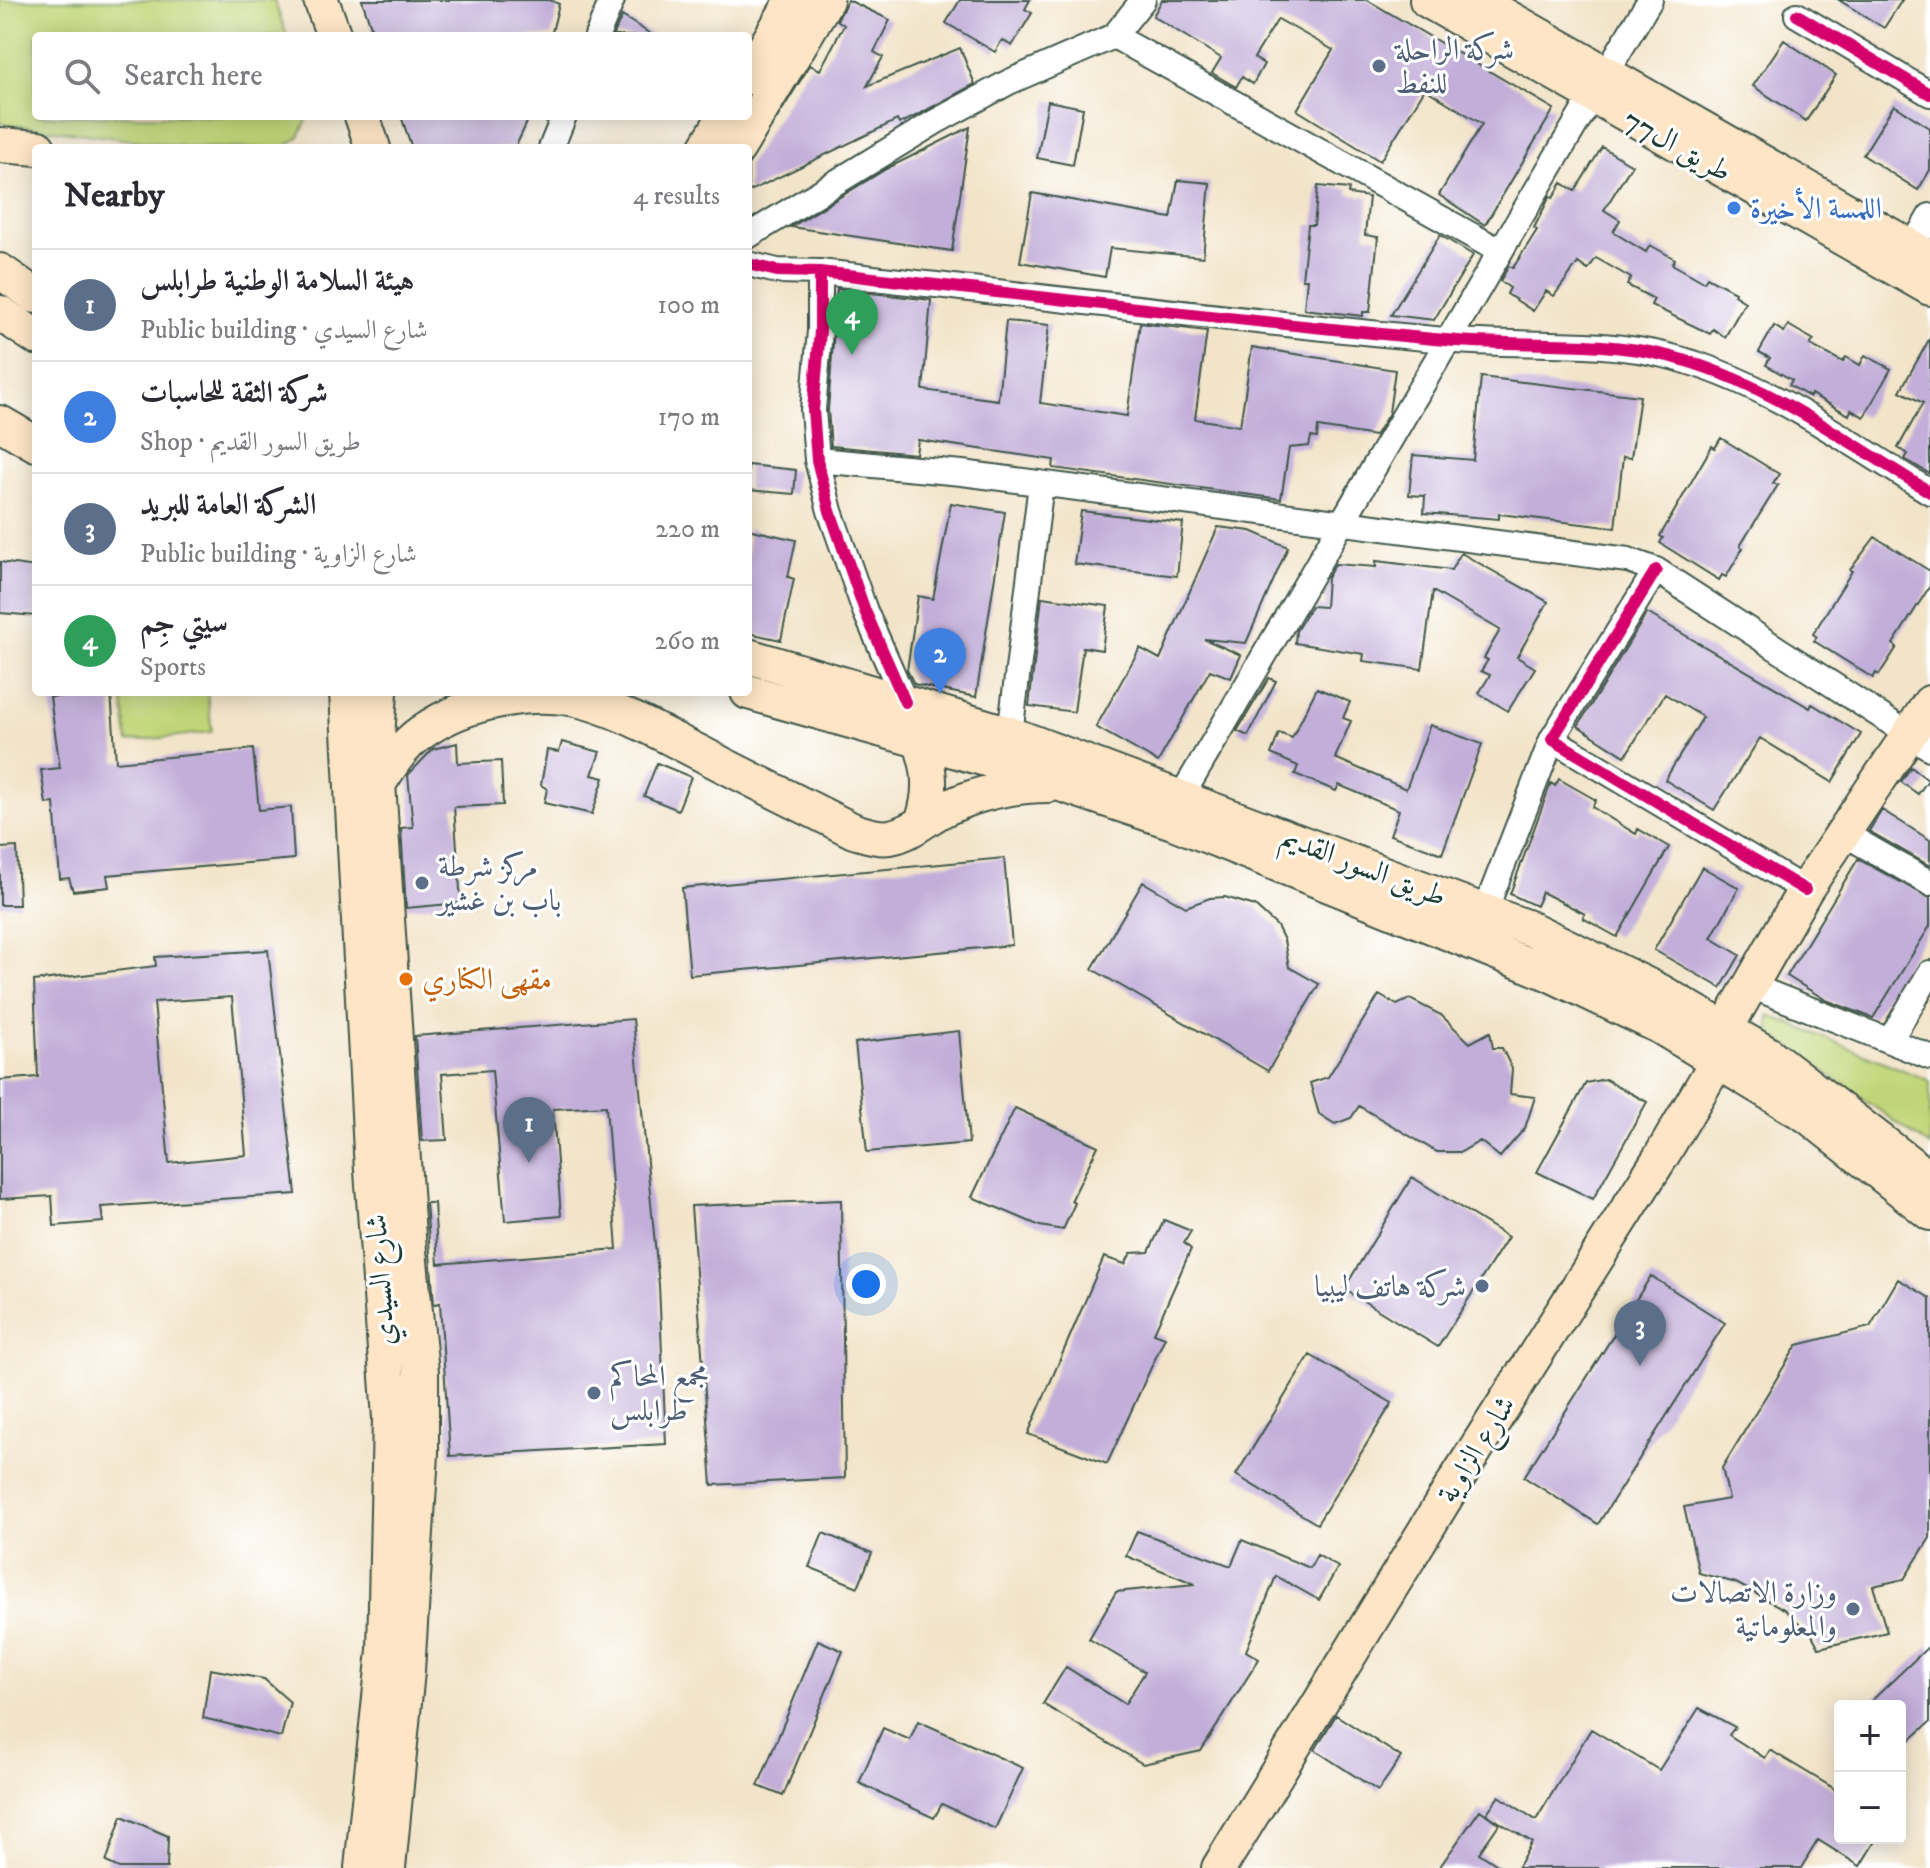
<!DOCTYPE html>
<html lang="en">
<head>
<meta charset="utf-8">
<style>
  :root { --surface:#fff; --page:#f7f7f7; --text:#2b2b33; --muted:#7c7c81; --line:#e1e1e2; --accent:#d1495b }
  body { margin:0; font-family:"IM FELL DW Pica",Amiri,serif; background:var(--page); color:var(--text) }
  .controls { position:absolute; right:24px; bottom:24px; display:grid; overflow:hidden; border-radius:8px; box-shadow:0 4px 20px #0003 }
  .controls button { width:72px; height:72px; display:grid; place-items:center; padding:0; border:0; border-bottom:2px solid var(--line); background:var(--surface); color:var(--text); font:40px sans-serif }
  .you { position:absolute; left:866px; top:1284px; width:28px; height:28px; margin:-20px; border:6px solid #fff; border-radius:50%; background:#1a73e8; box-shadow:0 0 0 12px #1a73e833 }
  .badge { display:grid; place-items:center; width:52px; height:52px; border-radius:50%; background:var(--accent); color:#fff; font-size:26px; font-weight:700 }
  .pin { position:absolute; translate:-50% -66px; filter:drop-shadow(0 2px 4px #0008) }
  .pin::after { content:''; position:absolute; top:42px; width:28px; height:24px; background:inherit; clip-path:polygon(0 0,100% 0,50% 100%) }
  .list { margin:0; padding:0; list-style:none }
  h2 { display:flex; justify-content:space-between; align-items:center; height:104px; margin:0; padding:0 32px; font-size:34px }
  h2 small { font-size:26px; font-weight:400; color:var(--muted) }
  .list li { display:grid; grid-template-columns:52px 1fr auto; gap:24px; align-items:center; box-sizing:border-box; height:112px; padding:0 32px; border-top:2px solid var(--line) }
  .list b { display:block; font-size:30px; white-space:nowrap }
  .list p { margin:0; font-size:26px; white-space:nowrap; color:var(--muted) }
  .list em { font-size:26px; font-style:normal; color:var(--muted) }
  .icon { flex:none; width:44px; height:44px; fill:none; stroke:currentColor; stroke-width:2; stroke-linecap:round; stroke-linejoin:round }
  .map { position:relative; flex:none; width:1930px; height:1868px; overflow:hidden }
  .search { position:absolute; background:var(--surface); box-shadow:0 4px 20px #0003; left:32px; top:32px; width:720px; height:88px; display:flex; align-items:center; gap:20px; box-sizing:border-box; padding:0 28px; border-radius:8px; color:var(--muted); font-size:30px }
  .panel { position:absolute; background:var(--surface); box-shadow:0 4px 20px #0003; left:32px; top:144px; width:720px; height:552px; border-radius:8px }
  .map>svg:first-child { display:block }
</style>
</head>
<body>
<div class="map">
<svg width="1930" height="1868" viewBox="0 0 1930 1868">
  <rect width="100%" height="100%" fill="#fff"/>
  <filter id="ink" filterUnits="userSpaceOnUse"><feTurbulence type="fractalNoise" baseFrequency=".0125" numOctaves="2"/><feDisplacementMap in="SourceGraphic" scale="16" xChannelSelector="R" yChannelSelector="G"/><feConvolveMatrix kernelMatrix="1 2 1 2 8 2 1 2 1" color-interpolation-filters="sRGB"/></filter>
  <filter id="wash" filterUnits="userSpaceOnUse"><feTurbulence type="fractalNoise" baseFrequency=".006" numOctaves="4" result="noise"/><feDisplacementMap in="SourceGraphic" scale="32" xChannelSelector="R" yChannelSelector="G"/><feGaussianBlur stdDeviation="1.8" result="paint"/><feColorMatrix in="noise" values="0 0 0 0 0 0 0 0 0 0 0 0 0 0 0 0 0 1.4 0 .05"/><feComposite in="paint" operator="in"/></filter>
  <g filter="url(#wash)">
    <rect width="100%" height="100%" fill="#f2e4c9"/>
    <path fill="#c1d578" stroke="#708956" stroke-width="2" d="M0,0h274l13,36h-251v80h273l-11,22 -16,10h-88l-194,-25z
      M122,692h85l5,40 -84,10z
      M1769,1015l161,66v65l-160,-113z"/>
    <g id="blocks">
      <path fill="#c2afd9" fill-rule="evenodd" d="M362,0h188l9,4 -8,32h-177z
        M848,0l42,20 -16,32 9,5 -16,29 93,-38 15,36 -63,34 -13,6 -2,-4 -149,72v-27l62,-100 10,5 24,-45 -7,-5z
        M960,0h70l-5,9 7,4 -20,33 -10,-6 -7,12 -49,-29z
        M1162,0h205l187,109 -69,116 -46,-30 43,-71 -57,-35 -45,72 -83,-51 36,-60 -55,-31 -24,39 10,6 -11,20 -11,-7 -6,10 -24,-14 9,-15 -68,-42z
        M1839,0h63l-18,28z
        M622,16l32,20h-41z
        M1784,40l52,35 -30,46 -53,-35z
        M1048,101l35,7 -10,57 -36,-7z
        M1894,105l36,23v42l-12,20 -55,-35z
        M401,116h129l-15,32h-103z
        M970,127l-18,124 -161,-24 95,-58z
        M1602,147l30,18 -28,45 16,10 -7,12 33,20 4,-7 25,14 -3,5 32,18 3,-5 28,15 -1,3 11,7 -20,35 -12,-8 -3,5 -59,-29 3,-6 -27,-14 4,-7 -35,-20 -8,12 -10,-7 -24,33 -8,-5 -13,20 -26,-17 3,-6 -10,-7 9,-15 4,2 24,-38 -3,-2 16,-32 3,2 9,-15 13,8z
        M1178,180l32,3 -7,74 -93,-9 -5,29 -85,-15 12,-69 139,25z
        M1318,186l31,3 -1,5 21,3 -4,38 13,2 -8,75h-7v4l-59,-7 3,-30h-5l6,-54h6z
        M1440,235l33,20 -39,65 -43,-5z
        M837,289l94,11 -8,90 75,10 8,-79 43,4 -9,78 87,13 13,-93 67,8 -12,88 45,7 12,-79 143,23 -6,43 -14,23 -57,-9 -1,11 -6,-1 -2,9 -20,2 -8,51 -228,-31 1,-8 -136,-20 -2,14 -85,-8 -3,-36z
        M1788,325l26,15 -4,5 33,17 3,-5 14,8 5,-10 26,14 -27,48 -13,-7 -2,5 -38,-21 -1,3 -21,-12 3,-5 -26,-15 4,-7 -11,-6 15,-26 10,6z
        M1930,338v136l-25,-15 3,-5 -10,-6 25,-45 -23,-12z
        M1481,377l159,19 -9,62 -8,-1 -8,71 -116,-14v5l-75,-6 1,-17 -16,-1 4,-40 60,5z
        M1721,438l58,36 -6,9 5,2 -38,61 3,2 -17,29 -4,-2 -3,5 -59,-37 3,-5 -3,-2 52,-90 3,2z
        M748,465l48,5 -2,24 -46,-4z
        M951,503l54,9 -29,185 -62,-13 -7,-14 11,-74 15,3z
        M1081,511l102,12 -6,53 -103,-12z
        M1218,527l33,4 37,16 -42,96 -42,-4 37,16 -10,23 -21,-8 -52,92 -62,-35 44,-79 20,11z
        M748,529l48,11 -8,37 6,2 -13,61 -33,-7z
        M1875,537l55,34v15l-37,58 4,3 -18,28 -3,-2 -3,5 -59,-37 3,-4 -4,-3 39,-63 -2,-1z
        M1461,553l87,49 -31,55 18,11 -27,43 -29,-18 11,-18 -9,-4 7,-11 -4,-2 16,-28 -67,-39 -11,78 -59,-8 1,-7 -69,-11 1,-12 15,-25 14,1 2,-29 8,-14 41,3v-6l75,9z
        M0,562l36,5v49l-36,-3z
        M1042,597l66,9 -6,44 -19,-3 -9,65 -45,-6z
        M1647,613l163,95 2,-4 49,30 -29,48 -72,-44 -46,72 -49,-30 38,-63 -38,-23 -40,62 -47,-30z
        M1269,678l7,3 -28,55 -11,-5z
        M1317,688l33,14 -7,16 8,3 -16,37 71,31 24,-64 52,19 -40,110 -52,-19 9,-25 -60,-25 -3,6 -41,-17 3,-8 -27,-12 8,-21 13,5z
        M111,692l5,70 137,-13 6,61 32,-3 3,52 -187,16 2,12 -36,4 -4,-13 -9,1 -6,-76 -8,1 -5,-34 19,-2 -10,-71z
        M562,742l38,10 -8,23 12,3 -12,36 -48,-11 3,-14 -6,-4 6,-35 12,2z
        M457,743l1,20 43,-2 2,44 -49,2 7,96 -55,5 -5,-80 12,-1 -5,-52 25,-26z
        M657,763l34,14 -13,33 -34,-14z
        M1911,767l17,13 -10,14 -17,-12z
        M1559,779l37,21 -4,7 44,27 2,-5 31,18 -52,90 -34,-19 2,-4 -43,-22 -6,14 -26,-12 41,-111 4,3z
        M1882,810l48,30v26l-61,-35z
        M17,847l2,58h-19v-57z
        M1004,858l8,87 -322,30 -8,-87z
        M1858,859l72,39v28l-57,92 -47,-18 -39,-24z
        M1702,867l37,21 -28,50 29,17 -19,33 -67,-38z
        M1143,882l43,25 24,-9 15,-1 30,9 22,20 7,14 5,27 30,17 -51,87 -176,-102z
        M268,950l28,244 -195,13 2,15 -49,4 -2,-30 -52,3v-119l38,-3 -4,-96 122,-15 -1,-9zM232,997l14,158 -77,8 -15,-161z
        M1379,995l18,10 13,-6 31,16 29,28 20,-11 3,16h9l10,21 -2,25 25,3 -10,31 -25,29 -20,-16 -19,11h-24l-78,-46 -8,12 -16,6 -16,-10 -9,-31 18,-6z
        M633,1019l26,266 7,159 -216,12 -10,-153 -6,1 -8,-101h8l4,61 179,-15 -11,-143 -53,3 8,107 -56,5 -13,-151 -50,4 5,66 -25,1 -7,-105z
        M959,1031l10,112 -102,9 -12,-109z
        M1605,1079l42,23 -54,97 -56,-27 49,-89z
        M1015,1108l83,38 -27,55 4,2 -12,27 -23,-4 -68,-29z
        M1412,1177l96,60 -70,110 -94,-58z
        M841,1200l4,278 -133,7 -21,-279z
        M1164,1220l27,11 -7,12 7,6 -37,84 11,4 -58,127 -79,-30 76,-177 21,7 6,-11 18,-1z
        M1651,1276l74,47 -127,201 -74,-47z
        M1898,1279l32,19v240l-26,41 -31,7 14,46 -68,16 -7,-13 -28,-26 -48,-26 -37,-10 -15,-66 45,-8 -7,-31 75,-123 73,-18z
        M1310,1355l82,48 -75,121 -81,-49z
        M1137,1531l94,35 11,-26 68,28 7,-13 21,12 -19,33 -43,-24 -30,75 13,8 -58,92 -58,13 -100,-60 23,-37 59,37 20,-32 -56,-33 27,-47 79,-8 -69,-28z
        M823,1533l49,20 -14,34 -49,-20z
        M818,1640l25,11 -60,145 -25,-10z
        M1930,1645v77l-30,27v-43h-34z
        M210,1669l54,10 26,23 -9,35 -78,-19z
        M1699,1708l36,19 -6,8 36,23 5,-8 70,42v46h37l-17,28 -42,-26 -17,28h-284l15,-26 -46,-28 13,-18 37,24 55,-91 68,41z
        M1336,1715l65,42 -23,34 -63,-41z
        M918,1721l105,47 -28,61 -53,-25 -8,14 -75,-35 24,-55 27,12z
        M1480,1810l19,14 -20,29 23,15h-63z
        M122,1816l46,20 -1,32h-48l-13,-6z"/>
    </g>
  </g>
  <g filter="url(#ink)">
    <use href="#blocks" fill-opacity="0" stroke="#3f564a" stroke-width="2"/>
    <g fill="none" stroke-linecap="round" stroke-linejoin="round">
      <g stroke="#3f564a" stroke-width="28">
        <path id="minor" d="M1797,15l133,79
          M597,36l15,-36
          M1114,36l384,214
          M551,148l13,-32
          M748,236l187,-114 74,-40 105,-46 29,-36
          M1912,247l18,-31
          M748,264l29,7 43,1c208,23 416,49 625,68 73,7 152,-2 223,16 94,23 180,86 262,136
          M820,272v59l-7,79 4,50 13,51 35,100 40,91
          M817,460l145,13 666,87 28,10 274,178
          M1656,570l-104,169 253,151
          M1010,734l31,-250
          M1176,813l5,-16c157,-265 309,-533 469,-797
          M1843,833l87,50
          M1485,911l67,-172
          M1751,986l179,71
          M1890,1040l40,-67"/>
      </g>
      <g stroke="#3f564a" stroke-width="38">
        <path id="secondary" d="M321,0l13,36
          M1427,0l503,288
          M1477,0l453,258
          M748,77l45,-77
          M362,116l11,32
          M0,145l38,3
          M706,148l19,-32
          M738,148l88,-148
          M0,271l36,25
          M0,313l36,24
          M0,423l36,21
          M748,656l262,78 521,195 128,62 109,63 162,125
          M347,692l25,479 18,247 -5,232 -23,218
          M380,692l-4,61 33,498 12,121v82l-14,217 -19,197
          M748,692l241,68 184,62 375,151 111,53 149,90 122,97
          M914,725c14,34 21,59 9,95
          M379,783c12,-19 24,-38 43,-51 43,-31 117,-46 169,-29 36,11 71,31 105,48 52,27 105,53 158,80 11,3 24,8 36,6 19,-3 34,-17 50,-26 34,-17 71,-26 109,-26
          M1219,1868l239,-391 204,-322 56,-95 8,-32 79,-138 125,-187"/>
      </g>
      <use href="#minor" stroke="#fff" stroke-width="24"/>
      <use href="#secondary" stroke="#fde5c5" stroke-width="34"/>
      <g stroke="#fff" stroke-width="17">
        <path id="cycleway" d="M1797,15l133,79
          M748,264l29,7 43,1c208,23 416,49 625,68 73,7 152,-2 223,16 94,23 180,86 262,136
          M820,272v59l-7,79 4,50 13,51 35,100 40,91
          M1656,570l-104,169 253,151"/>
      </g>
      <use href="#cycleway" stroke="#d6006c" stroke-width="12"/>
    </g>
  </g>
  <g fill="#5c6f8a" stroke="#fff" stroke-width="3">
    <circle cx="1379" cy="66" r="8"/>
    <circle cx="422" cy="883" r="8"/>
    <circle cx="1482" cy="1286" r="8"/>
    <circle cx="594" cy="1393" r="8"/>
    <circle cx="1853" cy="1609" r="8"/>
  </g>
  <circle fill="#3f7fe0" stroke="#fff" stroke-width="3" cx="1734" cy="208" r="8"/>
  <circle fill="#e8710a" stroke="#fff" stroke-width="3" cx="406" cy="979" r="8"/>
  <g text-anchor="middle" stroke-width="6" stroke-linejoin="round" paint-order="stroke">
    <g font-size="30" fill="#4e5e75" stroke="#fff" text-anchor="start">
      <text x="1395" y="59">شركة الراحلة<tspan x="1395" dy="34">للنفط</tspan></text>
      <text x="438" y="876">مركز شرطة<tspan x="438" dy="34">باب بن غشير</tspan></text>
      <text x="1466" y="1296" text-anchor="end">شركة هاتف ليبيا</text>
      <text x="610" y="1386">مجمع المحاكم<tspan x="610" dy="34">طرابلس</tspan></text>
      <text x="1837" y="1602" text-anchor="end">وزارة الاتصالات<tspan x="1837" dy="34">والمعلوماتية</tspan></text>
    </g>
    <g font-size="30" fill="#1f3d34" stroke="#fff">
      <text transform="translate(1678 145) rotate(29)" y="10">طريق ال77</text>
      <text transform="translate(1364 866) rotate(21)" y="10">طريق السور القديم</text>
      <text transform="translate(380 1280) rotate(-94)" y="10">شارع السيدي</text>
      <text transform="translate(1476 1449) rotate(-58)" y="10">شارع الزاوية</text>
    </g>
    <g font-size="30" fill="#366cbe" stroke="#fff" text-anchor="start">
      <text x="1750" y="218">اللمسة الأخيرة</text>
    </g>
    <g font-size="30" fill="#c56008" stroke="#fff" text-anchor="start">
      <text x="422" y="989">مقهى الكناري</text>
    </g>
  </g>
</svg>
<div class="controls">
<button>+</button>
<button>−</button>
</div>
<div class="you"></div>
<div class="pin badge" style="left:529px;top:1163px;background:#5c6f8a">1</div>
<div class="pin badge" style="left:940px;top:694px;background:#3f7fe0">2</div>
<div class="pin badge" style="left:1640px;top:1366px;background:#5c6f8a">3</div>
<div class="pin badge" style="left:852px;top:355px;background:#2e9e5b">4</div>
<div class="search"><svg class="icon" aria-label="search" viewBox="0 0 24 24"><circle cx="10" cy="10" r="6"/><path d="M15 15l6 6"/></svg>Search here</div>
<section class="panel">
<h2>Nearby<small>4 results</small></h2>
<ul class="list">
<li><span class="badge" style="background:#5c6f8a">1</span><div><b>هيئة السلامة الوطنية طرابلس</b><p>Public building · شارع السيدي</p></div><em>100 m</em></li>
<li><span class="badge" style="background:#3f7fe0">2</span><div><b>شركة الثقة للحاسبات</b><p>Shop · طريق السور القديم</p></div><em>170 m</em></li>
<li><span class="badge" style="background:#5c6f8a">3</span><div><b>الشركة العامة للبريد</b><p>Public building · شارع الزاوية</p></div><em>220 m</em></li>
<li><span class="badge" style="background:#2e9e5b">4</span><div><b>سيتي جِم</b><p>Sports</p></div><em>260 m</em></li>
</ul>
</section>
</div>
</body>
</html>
